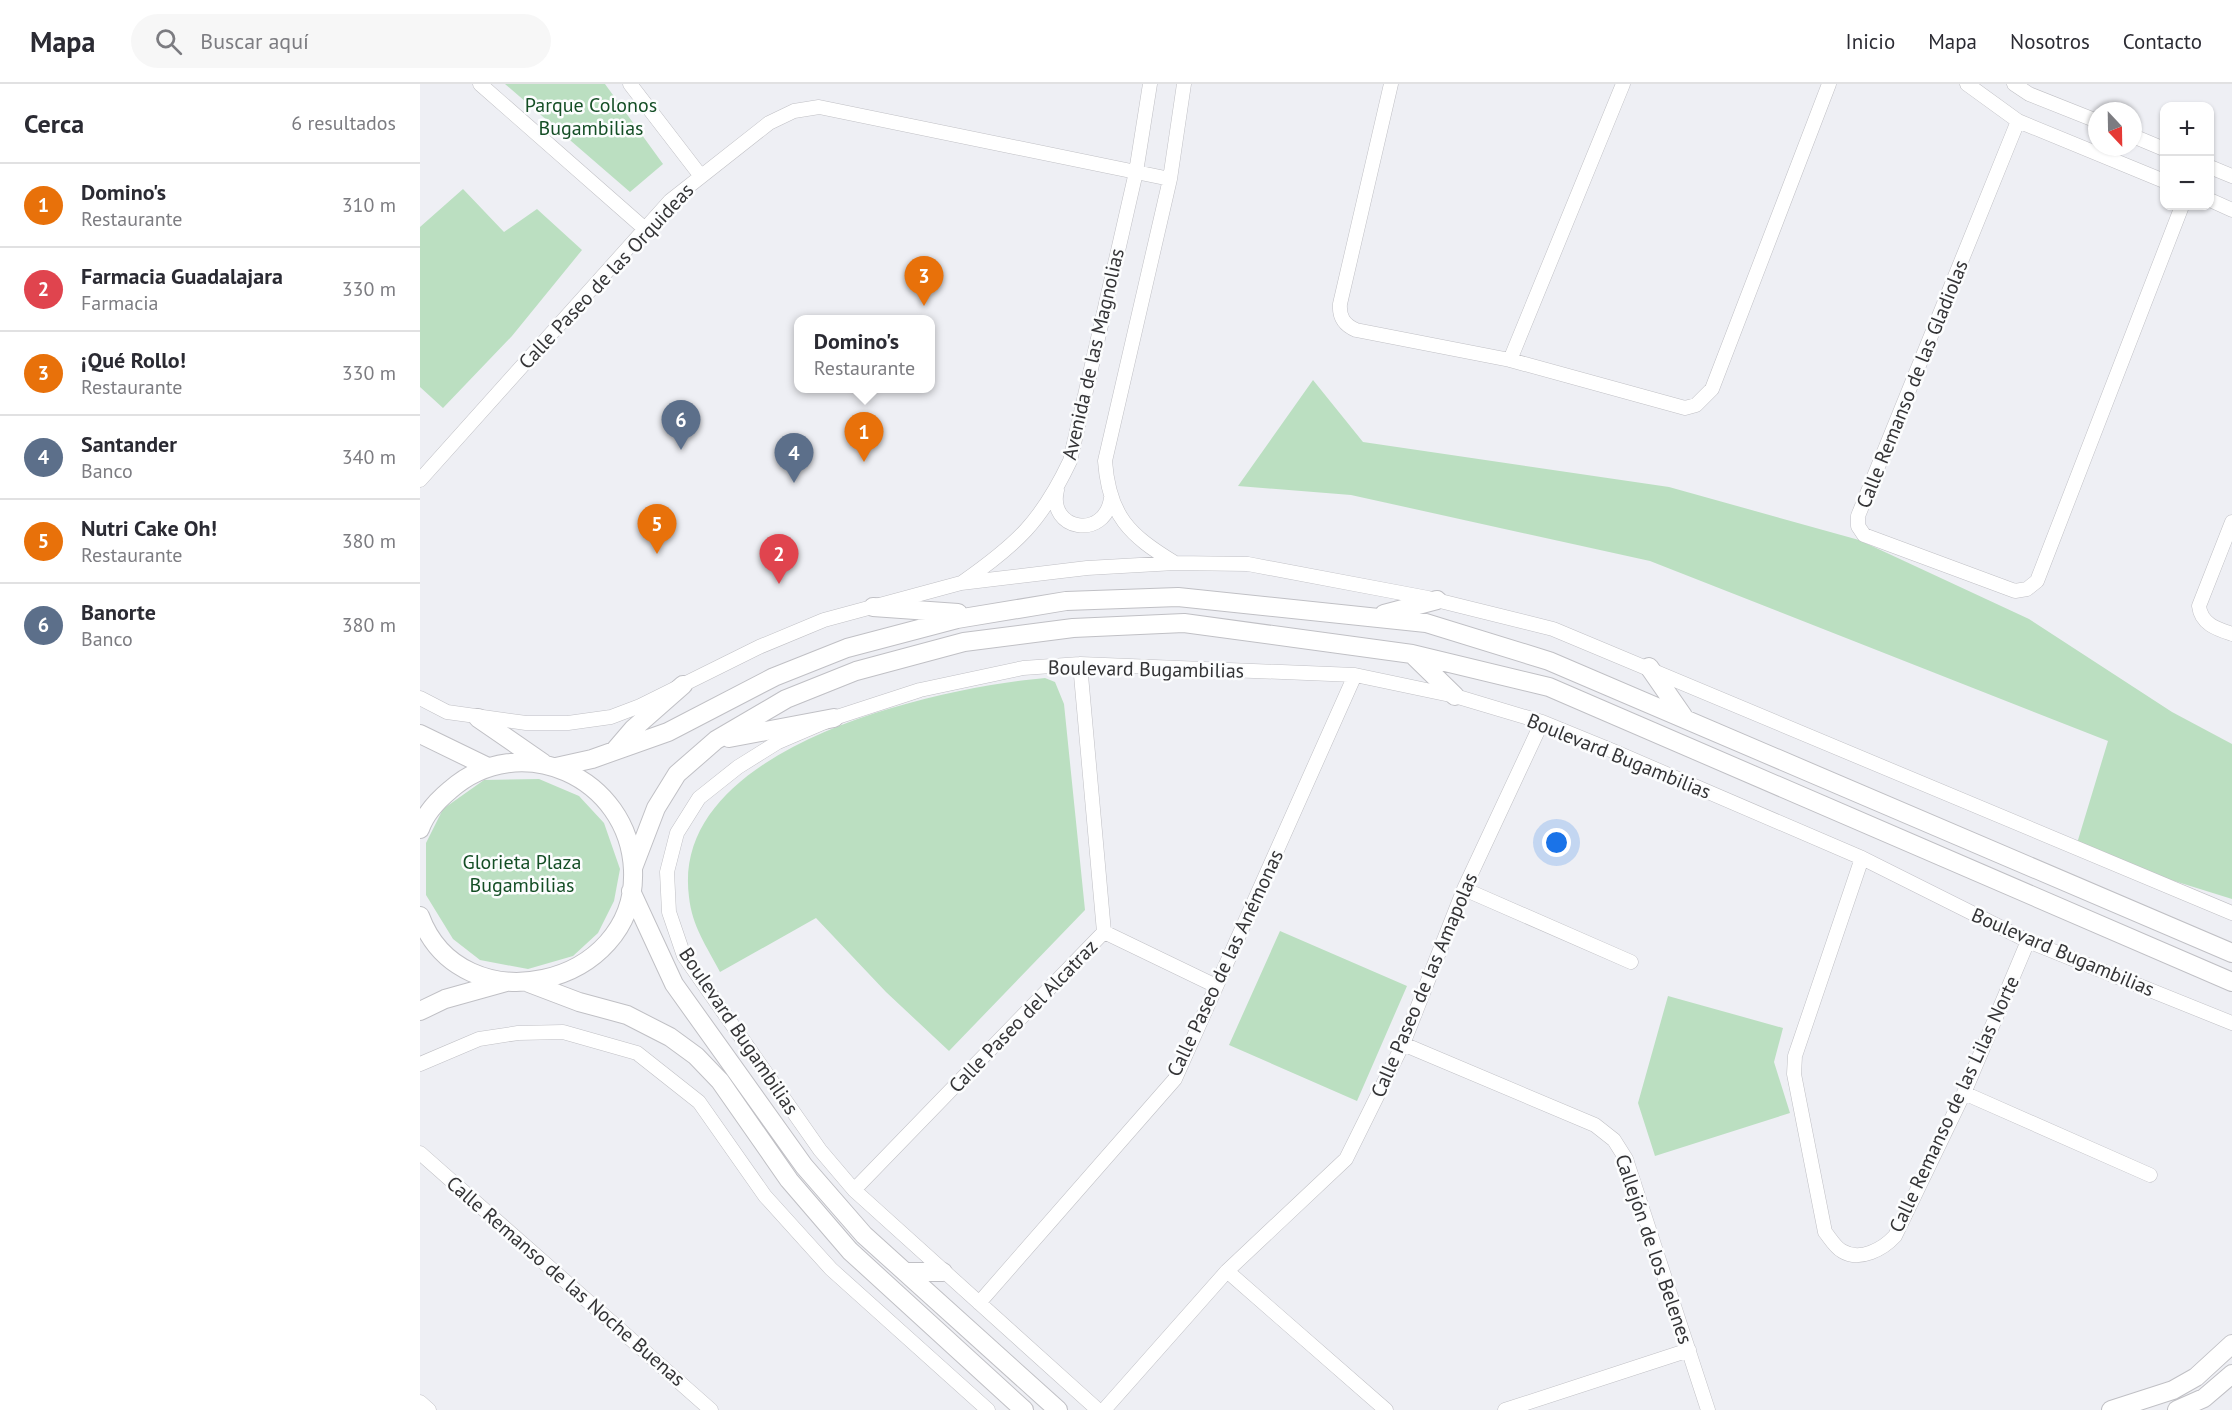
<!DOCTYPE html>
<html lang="es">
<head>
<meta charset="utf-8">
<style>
  :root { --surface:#fff; --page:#f7f7f7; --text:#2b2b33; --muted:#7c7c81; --line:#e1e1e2; --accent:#d93025 }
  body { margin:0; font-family:"PT Sans",sans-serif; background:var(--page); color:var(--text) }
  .controls { position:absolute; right:18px; top:18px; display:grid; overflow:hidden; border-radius:12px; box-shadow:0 2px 4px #0004 }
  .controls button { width:54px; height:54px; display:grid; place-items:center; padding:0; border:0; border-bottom:2px solid var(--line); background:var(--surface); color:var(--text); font:30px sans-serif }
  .compass { position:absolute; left:1668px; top:18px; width:54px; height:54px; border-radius:50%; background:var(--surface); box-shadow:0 2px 4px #0004; rotate:158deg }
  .you { position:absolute; left:1137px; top:759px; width:21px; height:21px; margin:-15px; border:4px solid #fff; border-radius:50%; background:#1a73e8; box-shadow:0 0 0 9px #1a73e833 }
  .badge { display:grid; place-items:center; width:39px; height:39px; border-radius:50%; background:var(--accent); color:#fff; font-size:20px; font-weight:700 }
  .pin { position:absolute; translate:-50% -50px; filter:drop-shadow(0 2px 3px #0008) }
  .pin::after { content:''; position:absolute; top:32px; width:21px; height:18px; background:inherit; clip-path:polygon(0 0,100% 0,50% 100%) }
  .popup { position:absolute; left:374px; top:231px; width:141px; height:78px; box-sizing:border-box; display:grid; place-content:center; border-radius:12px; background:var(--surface); filter:drop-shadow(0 2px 4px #0005); font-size:20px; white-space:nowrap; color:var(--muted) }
  .popup b { font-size:22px; color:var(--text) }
  .popup::after { content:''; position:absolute; left:50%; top:100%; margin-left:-12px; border:12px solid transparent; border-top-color:var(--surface) }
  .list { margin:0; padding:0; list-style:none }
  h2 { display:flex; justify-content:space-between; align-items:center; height:78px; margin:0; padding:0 24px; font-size:26px }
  h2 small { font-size:20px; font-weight:400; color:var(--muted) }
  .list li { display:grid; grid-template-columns:39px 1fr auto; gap:18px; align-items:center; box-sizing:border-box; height:84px; padding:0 24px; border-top:2px solid var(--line) }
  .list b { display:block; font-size:22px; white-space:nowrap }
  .list p { margin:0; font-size:20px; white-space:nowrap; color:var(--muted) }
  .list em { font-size:20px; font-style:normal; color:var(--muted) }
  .icon { flex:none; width:33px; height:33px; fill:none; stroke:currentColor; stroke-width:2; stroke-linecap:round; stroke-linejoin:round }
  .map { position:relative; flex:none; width:1812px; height:1326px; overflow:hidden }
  header { display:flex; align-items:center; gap:36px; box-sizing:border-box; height:84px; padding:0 30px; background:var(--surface); border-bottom:2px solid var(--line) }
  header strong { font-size:28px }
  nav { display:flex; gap:33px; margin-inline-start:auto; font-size:21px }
  .search { width:420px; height:54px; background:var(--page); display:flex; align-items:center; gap:15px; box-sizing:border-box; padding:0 21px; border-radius:33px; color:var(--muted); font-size:22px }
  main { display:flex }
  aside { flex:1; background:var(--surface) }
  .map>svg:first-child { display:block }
</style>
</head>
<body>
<header>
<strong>Mapa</strong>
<div class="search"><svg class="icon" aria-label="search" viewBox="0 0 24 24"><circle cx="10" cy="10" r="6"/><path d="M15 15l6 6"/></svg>Buscar aquí</div>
<nav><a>Inicio</a><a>Mapa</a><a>Nosotros</a><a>Contacto</a></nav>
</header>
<main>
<aside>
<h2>Cerca<small>6 resultados</small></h2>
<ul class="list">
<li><span class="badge" style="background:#e8710a">1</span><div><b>Domino's</b><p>Restaurante</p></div><em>310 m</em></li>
<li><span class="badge" style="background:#e0444e">2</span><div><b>Farmacia Guadalajara</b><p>Farmacia</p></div><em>330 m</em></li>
<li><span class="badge" style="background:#e8710a">3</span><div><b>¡Qué Rollo!</b><p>Restaurante</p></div><em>330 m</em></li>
<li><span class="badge" style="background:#5c6f8a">4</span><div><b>Santander</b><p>Banco</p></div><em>340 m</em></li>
<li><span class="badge" style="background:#e8710a">5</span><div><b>Nutri Cake Oh!</b><p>Restaurante</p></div><em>380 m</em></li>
<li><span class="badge" style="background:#5c6f8a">6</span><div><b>Banorte</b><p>Banco</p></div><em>380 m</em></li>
</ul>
</aside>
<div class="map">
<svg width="1812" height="1326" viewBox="0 0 1812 1326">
  <rect width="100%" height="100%" fill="#eeeff4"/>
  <path fill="#bbdfc1" d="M85,0h100l58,80 -33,28z
    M43,105l41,43 33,-23 45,41 -70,86 -69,72 -23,-21v-160z
    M893,296l50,62 306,45 190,53 170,79 143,93 60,32v155l-157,-49 33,-109 -458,-180 -299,-66 -113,-9z
    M625,594l10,4 9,22 21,206 -136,141 -63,-59 -70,-74 -96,54c-13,-25 -28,-46 -31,-75 -20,-151 247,-209 356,-219z
    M119,695l40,17 25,27 16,46 -6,32 -16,32 -25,23 -45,13 -48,-9 -27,-21 -27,-44v-52l17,-34 41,-29z
    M860,847l127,55 -50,115 -128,-56z
    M1248,912l115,32 -9,34 16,51 -135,43 -17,-53z"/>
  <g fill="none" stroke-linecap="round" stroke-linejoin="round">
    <g stroke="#c0c0c5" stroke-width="15">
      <path id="minor" d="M60,0l165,145
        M210,0l70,91
        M971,0l-51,220c-1,13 4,21 16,26l154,30 175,48 11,-3 16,-16 117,-305
        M1547,0l51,37 146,60
        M1594,0l15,10 68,27
        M1598,37l-160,395v10l6,9 151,56 12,-2 10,-8 145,-375
        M1713,52l31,13
        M1790,83l22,9
        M1790,116l22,10
        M1090,276l113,-276
        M0,396l250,-279 99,-78 25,-12 25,-4 351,72
        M637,406c-10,40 48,51 54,8
        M1812,438l-33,84c2,18 18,23 33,28
        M755,479c-46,-28 -66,-47 -70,-102l65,-282 14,-95
        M543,498c54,-38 78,-60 107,-121l66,-289 14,-88
        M0,614l27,14 79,11h42l43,-6 29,-11 119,-59 65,-27 137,-37 126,-15 88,-5 73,1 180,34 125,31 679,284
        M1442,774l-67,198 -1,18 31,158c5,6 10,15 17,19 18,11 41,-2 53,-15l69,-143 64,-152
        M1044,805l167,73
        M684,848l112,54
        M983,960l192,81 19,15 12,19 82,251
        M0,980l59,-25 39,-6 45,-1 74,21 62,49 66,94 66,73 157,141
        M1544,1009l186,82
        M0,1069l291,257
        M434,1106l250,-258 -24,-268
        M807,1187l159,139
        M559,1219l196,-224 180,-404
        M0,1318l9,8
        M678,1326l-244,-220 -34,-40 -136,-194 -15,-44 -2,-40 10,-39 22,-35 39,-31 40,-25 56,-24 86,-28 103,-22 57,-4 275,11 100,21 87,26 71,29 249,107 166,83 204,82
        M684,1326l123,-139 119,-112 57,-115 61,-155 78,-167
        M1085,1326l184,-60"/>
    </g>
    <g stroke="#c0c0c5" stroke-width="20">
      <path id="tertiary" d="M453,523l85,6
        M964,530l53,-14
        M993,571l42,41
        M1229,583l34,49
        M58,634l65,45
        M0,650l68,33
        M309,654l105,-20
        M195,666l18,-21 50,-44
        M136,683l36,-8 76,-27 106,-55 73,-29 110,-29 109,-18 112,-4 248,26 123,38 683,292
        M0,745c5,-15 18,-29 30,-39 70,-62 179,-13 183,80 5,118 -172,157 -213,46
        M213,784l23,-60 21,-34 39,-34 70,-41 70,-28 108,-29 109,-14 111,-5 228,31 137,33 683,295
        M211,807l43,93 130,182 60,69 194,175
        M109,899l50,19 48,13 43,22 26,19 24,25 69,99 61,71 174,159
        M0,927l25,-12 61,-17
        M488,1188h35
        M1691,1326l62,-20 23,-13 36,-33
        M1757,1326l27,-12 28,-24"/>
    </g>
    <use href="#minor" stroke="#fff" stroke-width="14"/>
    <use href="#tertiary" stroke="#fff" stroke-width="18"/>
  </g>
  <g text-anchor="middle" stroke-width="5" stroke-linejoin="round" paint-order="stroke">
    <g font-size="20" fill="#144e25" stroke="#fcfdfe">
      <text x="171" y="28">Parque Colonos<tspan x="171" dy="23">Bugambilias</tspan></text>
      <text x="102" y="785">Glorieta Plaza<tspan x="102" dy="23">Bugambilias</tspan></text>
    </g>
    <g font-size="20" fill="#343436" stroke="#fcfdfe">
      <text transform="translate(186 192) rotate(-47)" y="7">Calle Paseo de las Orquideas</text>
      <text transform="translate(673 270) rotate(-77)" y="7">Avenida de las Magnolias</text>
      <text transform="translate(1492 300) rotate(-68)" y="7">Calle Remanso de las Gladiolas</text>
      <text transform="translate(726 585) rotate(1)" y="7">Boulevard Bugambilias</text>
      <text transform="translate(1199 672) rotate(22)" y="7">Boulevard Bugambilias</text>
      <text transform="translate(1643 868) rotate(23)" y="7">Boulevard Bugambilias</text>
      <text transform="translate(805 879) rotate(-65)" y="7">Calle Paseo de las Anémonas</text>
      <text transform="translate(1004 901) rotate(-67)" y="7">Calle Paseo de las Amapolas</text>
      <text transform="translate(603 932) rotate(-46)" y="7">Calle Paseo del Alcatraz</text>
      <text transform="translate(319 947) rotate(56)" y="7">Boulevard Bugambilias</text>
      <text transform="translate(1534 1020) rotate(-65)" y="7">Calle Remanso de las Lilas Norte</text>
      <text transform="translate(1234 1165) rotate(71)" y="7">Callejón de los Belenes</text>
      <text transform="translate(146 1197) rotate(41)" y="7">Calle Remanso de las Noche Buenas</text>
    </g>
  </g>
</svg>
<div class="controls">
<button>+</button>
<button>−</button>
</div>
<svg class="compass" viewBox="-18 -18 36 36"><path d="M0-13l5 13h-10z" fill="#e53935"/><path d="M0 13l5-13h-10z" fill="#7c7c81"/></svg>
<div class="you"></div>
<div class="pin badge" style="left:444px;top:378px;background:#e8710a">1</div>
<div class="popup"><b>Domino's</b>Restaurante</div>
<div class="pin badge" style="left:359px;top:500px;background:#e0444e">2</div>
<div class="pin badge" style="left:504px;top:222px;background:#e8710a">3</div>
<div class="pin badge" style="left:374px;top:399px;background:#5c6f8a">4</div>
<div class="pin badge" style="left:237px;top:470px;background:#e8710a">5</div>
<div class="pin badge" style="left:261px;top:366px;background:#5c6f8a">6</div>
</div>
</main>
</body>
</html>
